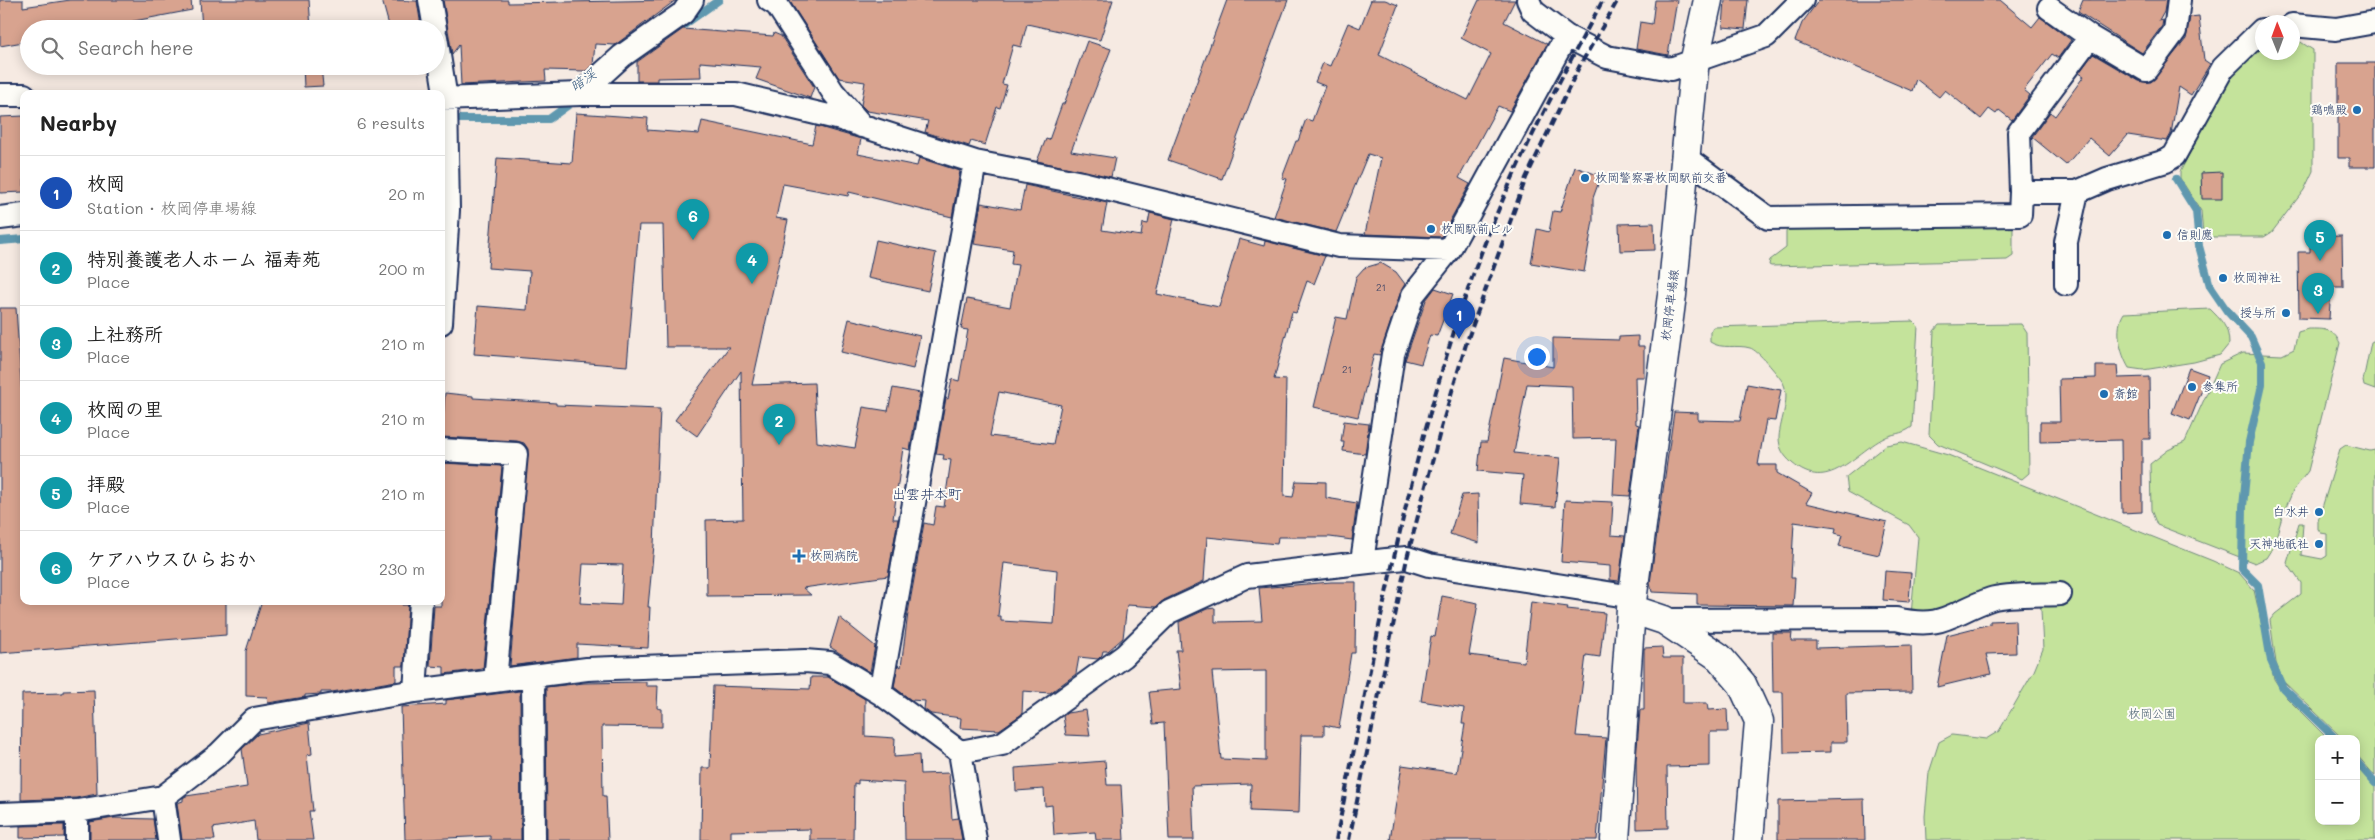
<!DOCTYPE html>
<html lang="en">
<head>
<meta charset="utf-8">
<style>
  :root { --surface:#fff; --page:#f6f6f6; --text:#222; --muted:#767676; --line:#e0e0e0; --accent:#1f6fb2 }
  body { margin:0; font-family:Mali,"Klee One",sans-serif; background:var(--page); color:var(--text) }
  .controls { position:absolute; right:15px; bottom:15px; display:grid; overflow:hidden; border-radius:10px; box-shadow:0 2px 12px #0003 }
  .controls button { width:45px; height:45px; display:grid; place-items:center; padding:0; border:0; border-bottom:1px solid var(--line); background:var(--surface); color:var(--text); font:25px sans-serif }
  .compass { position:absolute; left:2255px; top:15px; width:45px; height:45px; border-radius:50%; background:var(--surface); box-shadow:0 2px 12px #0003; rotate:359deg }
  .you { position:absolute; left:1536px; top:356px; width:18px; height:18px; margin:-12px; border:4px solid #fff; border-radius:50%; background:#1a73e8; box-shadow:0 0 0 8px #1a73e833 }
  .badge { display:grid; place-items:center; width:32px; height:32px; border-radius:50%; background:var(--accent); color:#fff; font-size:16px; font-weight:700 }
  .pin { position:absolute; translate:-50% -41px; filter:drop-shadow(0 1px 2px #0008) }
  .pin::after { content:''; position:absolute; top:26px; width:18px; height:15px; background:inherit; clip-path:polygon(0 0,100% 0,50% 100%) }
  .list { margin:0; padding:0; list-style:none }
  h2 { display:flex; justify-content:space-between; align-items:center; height:65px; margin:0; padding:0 20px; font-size:21px }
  h2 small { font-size:16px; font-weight:400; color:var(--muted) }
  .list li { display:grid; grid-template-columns:32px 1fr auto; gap:15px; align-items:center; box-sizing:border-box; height:75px; padding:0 20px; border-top:1px solid var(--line) }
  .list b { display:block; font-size:19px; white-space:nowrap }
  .list p { margin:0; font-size:16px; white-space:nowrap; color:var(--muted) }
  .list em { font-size:16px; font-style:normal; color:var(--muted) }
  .icon { flex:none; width:28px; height:28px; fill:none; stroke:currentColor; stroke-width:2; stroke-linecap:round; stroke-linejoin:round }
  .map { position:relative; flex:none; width:2375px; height:840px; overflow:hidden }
  .search { position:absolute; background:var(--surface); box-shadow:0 2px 12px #0003; left:20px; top:20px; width:425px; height:55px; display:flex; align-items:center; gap:12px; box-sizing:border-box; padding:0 18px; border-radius:28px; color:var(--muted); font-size:19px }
  .panel { position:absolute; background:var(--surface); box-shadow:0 2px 12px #0003; left:20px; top:90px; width:425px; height:515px; border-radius:10px }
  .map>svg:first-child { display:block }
</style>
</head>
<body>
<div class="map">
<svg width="2375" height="840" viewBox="0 0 2375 840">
  <rect width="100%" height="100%" fill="#f6eae2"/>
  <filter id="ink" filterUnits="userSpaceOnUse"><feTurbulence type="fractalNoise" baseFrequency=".02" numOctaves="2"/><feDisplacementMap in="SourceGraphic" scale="10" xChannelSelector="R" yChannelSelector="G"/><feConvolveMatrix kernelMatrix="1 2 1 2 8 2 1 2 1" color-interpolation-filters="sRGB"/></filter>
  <g filter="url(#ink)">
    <path fill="#c4e39b" stroke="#70897c" d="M2293,37l20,13v121l-9,19 -32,42 -8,5h-58l-3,-2 -2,-24 -21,-33v-6l44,-85 13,-19 25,-26v10h30z
      M2013,225v31l-6,4 -236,6 -2,-1 1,-5 16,-12v-16l3,-5z
      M2210,309c11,11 19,18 19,35l-9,11 -26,7 -51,8 -14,-2c-9,-15 -15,-40 -5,-55z
      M1913,321l5,5 -6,101c-11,8 -19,6 -28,11 -31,16 -56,56 -92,25 -9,-8 -13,-15 -13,-26 1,-17 13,-41 3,-56 -5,-7 -24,-31 -32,-33 -13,-4 -28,2 -40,-6v-10l3,-5z
      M2021,324l6,9 2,140 -7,6 -84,-35 -9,-9 5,-104 5,-6z
      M2308,329c15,0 25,-1 32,14l-32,128 -15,20 -10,23 -10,33 -7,11 -11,5 -98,-38 -6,-15 -1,-46 18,-14 17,-8 35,-78 23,-11 39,2 12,-6 4,-17z
      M2375,340v50l-11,-4 -1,-5 8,-39z
      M1902,442l46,13 265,106 26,12 15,17 20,89 12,18 42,42h-9v82h37v-55l19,21v53h-449l-1,-24 4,-43 10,-31 13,-7 34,4 13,-8 35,-60 9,-22 -2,-39 -3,-21 -98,26h-29l7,-78 -9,-12 -61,-33 -2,-15 40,-32z
      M2346,445l24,6 5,-1v326l-19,-22v-15h-13l-60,-58 -7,-18 -6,-43 5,-6 26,-20v-11l-14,-20 12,-40h4l-2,32 21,4 5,-3v-22l-6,-1 -3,-4v-8l22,-72z"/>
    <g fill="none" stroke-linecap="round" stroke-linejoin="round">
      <path stroke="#5f98af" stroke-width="8" d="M684,25l35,-25
        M449,119h100l25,-18
        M2176,179l20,32 3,35 11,40 17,25 24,26 11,25v23l-13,57 -6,65 -1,62 16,16 13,76 12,27 53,51
        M0,241l24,-2
        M2356,761l19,22"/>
    </g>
    <path fill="#d8a38f" stroke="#1b2f5e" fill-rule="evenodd" d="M0,0h23v7l47,-7h121l1,10 -100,19h-63v12l-29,5z
      M200,0h109l2,29h-109z
      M382,0l35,1 4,25 -31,3z
      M443,0h65v3l168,-3 -61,45 -20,-1 -2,21 -7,6 -41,-1 1,11 -85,4 -2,-40 -7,9z
      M789,0h324l-13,40 -73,-16 -6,23 -8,-2 -11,39 5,1 -7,23 -3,-1 -12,38 -14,-4 -2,5 -44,-14 3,-11 -61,-10 -6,-6 4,-23 -26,-4z
      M1227,0h61l-66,179 -54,-19z
      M1371,0h14l13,5 -19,50 89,45 23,-46 -30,-16 18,-38h36l-11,22 43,22 -37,67 -12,-5 -39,72 11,6 -29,53 -76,-3 16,-76 -13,-4 -32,78 -62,-15 13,-38 -5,-1 14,-37h2l8,-22 6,2 13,-35 -10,-4 8,-19 7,3 18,-43 12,5z
      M1655,0h22l-9,55 -32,-6 4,-27 12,2z
      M1725,0h23l-3,29 -22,-2z
      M1819,0h181l32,27 8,-10 31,23 -13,18 -6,-4 -28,36 6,5 -18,25 -13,-10 -3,4 -7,-5 -8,10 -36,-29 -6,7 -23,-18 -4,12 -117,-50 7,-18z
      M2083,0h83l-2,12 -5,9 4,-1 -1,6 -20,27 -64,-41z
      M2199,16l5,44 6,4 -19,31 -12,-8 -8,47 -4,7 -39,-6 -18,21 -21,-18 -23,27 -34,-28 18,-25 5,4 29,-40 -5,-3 14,-19 46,27 12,1 35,-43 4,-22z
      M683,29l90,7 1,-3 7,3 33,51 -4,11 -54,-19 5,-12 -61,-5 1,15 -44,1v3h-20v-19z
      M1087,41l24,8 -40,102 44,7 -4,19 -74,-16 9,-22 3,1 13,-36h2z
      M2338,63h37v104h-26v-9h-11z
      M303,66h18l2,20 -19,1z
      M576,113l72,5 -1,12 52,4 3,-13 110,23 4,-18 45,13 -3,15 59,12 2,-8 41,13 -8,46 -103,-25 -1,4 -65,-12 -7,34 12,2 -36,165 62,-2 3,59 38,6 8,-41 25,4 5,-23 27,5 -10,57 -7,-2 -10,71h5l-10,57 -85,12 8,7 -104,1 -1,-76 37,-1 -2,-148 -44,65 -22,-16 54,-73h-63l-3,-122h-24l-12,141 -153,-12 4,-48 49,4 3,-39 -42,-3 9,-110 75,5z
      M24,116v76l-24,1v-76z
      M1575,167l26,9 -8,22v23l-9,51 -53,-9 6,-34 12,3 4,-21 7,1z
      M2222,172v27h-20l-1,-26z
      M1025,185l82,18 -5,27 39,6 2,-13 5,1 2,-11 24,6 -17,75 62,13 20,-68 25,7 1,-5 60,15 -11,28 -7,-3 -11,32 -4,-1 -18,67 12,1 -2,116 9,1 3,-16 30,1v16l31,5 -5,37 -22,-3h-52l-1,7 -70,-7 -3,44 -40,19 -8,7 -29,-2 -4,33 -15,13h-5l-1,4 -4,4 -19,-2 -3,17 -26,19 -27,-2 -1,23 -23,16 -39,-2 1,-10 -30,-4 -7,-5 1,-8 -14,-1 -17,-13 4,-22 3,2 7,-54 16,-90 9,2 3,-19 8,1 7,-47 -8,-1 1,-4 -8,-1 10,-56 2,1 4,-20 7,2 9,-51 -7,-1 6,-30 43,8 8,-42 -7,-1 2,-14 -39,-6 7,-41 39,7zM999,392l62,13 -8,39 -63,-8zM1004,563l53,7 -3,54 -53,-3v-5h-3z
      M1654,223l1,27 -35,1 -1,-27z
      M2342,236l1,51h-12l-2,32 -30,-1 -1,-66h12v-15z
      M876,240l60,13 -8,38 -60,-13z
      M1381,263l15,9 9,12 -4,7 -21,64 -6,-1 -16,63 -44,-10 22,-90 11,2 9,-42 8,-9z
      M1435,288l18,6 -16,42 -7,-1 -9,29 -16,-4 21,-60z
      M0,308h16l8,118v175h202v34l-226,18z
      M849,319l71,17 -7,33 -72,-17z
      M1638,336v10h6v31h-9l1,47 3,1 -9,71 -17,-1 3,-57 -43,1 -1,-53 -45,-2 -13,69 46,5 -5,49 -35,-3 3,-29 -45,-4 3,-29h6l17,-84 49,9v-29l66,2v-3z
      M2096,366h21l1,12 31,-1 1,62h-8v73l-20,1 -1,-73 -81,2v-20h20l-1,-43 37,-1z
      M2189,368l19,7 -18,45 -18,-7z
      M1747,384l34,6 -6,31 -9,-1 -8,45h19v8l35,20 -6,10 81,19 -8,33 -40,-9 3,-11 -7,-2 1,-5 -42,-6 -3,56h4l-2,28 -96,-1v-11l-45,-2 -2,-9 24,-171 24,1v7l42,1z
      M445,393l28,3v2l83,5v2l104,4 -6,136 -6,62h2l-2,41 -71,-4v13l-67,9 18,-217 -4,-6 -7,-2 -75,-4zM583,564l40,1 -2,40 -41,-2z
      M1344,421l25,3 -4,30 -22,-3 1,-9h-3z
      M441,463l61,3 -19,203 -39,5v-7l-14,-1 4,-60h7z
      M1478,494l1,49 -29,-9 12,-39z
      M1565,500l48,2 -2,33 14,1 -6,45 -9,-1v-14l-49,-4z
      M1885,571l26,2 -2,29 -26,-2z
      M1331,582h25l-1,71h-4l-12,75 -15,-3v10h-23l-2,78 -49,-2 1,-27 -59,2 2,54h-25l-5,-117 -11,1 -4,-32 32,-3 -5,-39h5l-2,-28 28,-13 8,-1v14l47,-1 -3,-33zM1266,671v90l-45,-2 -9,-87z
      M1442,596l36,7 -9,52 55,7 7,-60 37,5 -1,2 38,4 -5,44 -14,-2 -10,81 30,2 -9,102h-207l12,-75 55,8 8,-49h-3l2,-16 -43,-7 10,-65 4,1z
      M262,601h140v4h6l-4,61h-8v15l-64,11h-11v2l-16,1v2l-37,6 -1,-6 -21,-1v-45z
      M839,617l36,29 -5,26 -40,-25z
      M2015,620l1,33 -30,1 5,20 -54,13 10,-52 43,-11v-3z
      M1772,633h20l-1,8h25v7l95,-3 1,47 -66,1 1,49h-16v10l-47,1 -1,-61h-10z
      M1662,647l1,11h20v45h24l1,7 19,-1 1,23h-18v34l-43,1 1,61 -31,1 -1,-69 4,-50h4v-62z
      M811,677h17l37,22v37l30,2 -1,19 25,-2 1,19 29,-1 3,46 6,-1 4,22h-57l-1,-57 -46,-3v4l-4,-1 -1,57h-43v-11l-79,2v9h-30l1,-72h8l3,-82 97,3z
      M646,682v4h12l-1,22 5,1v18l-60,-1 1,70h3l2,44h-61l-1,-153 38,-4z
      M94,690l3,104 -21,4 -55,2 1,-106 41,-1v-2z
      M520,691l1,149h-31v-4l-85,4 -4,-133 45,-3v-4z
      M1086,710l4,26 -24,-1 -3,-19 4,-3z
      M309,723l3,31 -5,1 6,56h-4l4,29h-57l-2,-19 -41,7 2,12h-33l-5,-37 6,-2v-3l3,-2 61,-9 -5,-38 16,-15z
      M1105,761l2,24h14l3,55h-28l-1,-8 -41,3 -2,-30 -7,1 -1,-17 -28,2 -1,-23z
      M1864,799l1,41h-87v-39z
      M114,818l39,1 3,21h-66v-18z
      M64,825v12l-44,1v-12z"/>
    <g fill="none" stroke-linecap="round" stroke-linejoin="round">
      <g stroke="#1b2f5e" stroke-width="26">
        <path id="street" d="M430,0l5,29
          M769,0l8,5 56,87 29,34
          M1528,0l5,11 33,25 41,21 64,12 95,-33 36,-36
          M2049,8l41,29 56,33 29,-39 4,-31
          M2292,25l44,4 39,-7
          M436,37l10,62 2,111 -7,113
          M580,94l42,-38 61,-43 9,-13
          M0,95h24
          M441,99l139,-5h156l105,25 134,43 107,21 257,63 110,4
          M1685,157l83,61 252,-3 1,-23h56l30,-13 59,-18 8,-5 49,-88 39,-38
          M2021,192l-2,-60 71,-95
          M0,218l24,-3
          M2066,284v-42l11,-50
          M441,450l75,4 -21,227
          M1362,561l31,-207 20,-59 36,-45 117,-214
          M1664,620l232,-1c48,11 54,-6 95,-20 15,-5 50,-4 69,-5
          M533,676l1,164
          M415,691l6,-90
          M880,693l95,-531
          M960,752l42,-8 122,-88 45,-44 78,-36 148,-17 12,-1 22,7 204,32
          M163,797l6,43
          M0,814l77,-3 86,-14 56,-43 35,-35 161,-28 172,-22 218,-8 25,2 50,30 80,59 15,88
          M77,840v-29"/>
      </g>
      <g stroke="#1b2f5e" stroke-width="31">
        <path id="secondary" d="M1631,609l33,11 55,37 23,27 17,37 -10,119
          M1615,840l16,-231 41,-314 23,-236 13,-59"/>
      </g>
      <use href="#street" stroke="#fdfcf7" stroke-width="22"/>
      <use href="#secondary" stroke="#fdfcf7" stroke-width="28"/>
      <path stroke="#1b2f5e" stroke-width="4" stroke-dasharray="8 4" stroke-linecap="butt" d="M1336,840c38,-189 72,-380 136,-562 34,-97 82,-188 131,-278
        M1349,840l58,-282 34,-130 26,-87 59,-163 53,-111 39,-67"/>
    </g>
  </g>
  <g fill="#1f6fb2" stroke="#fdfcf7" stroke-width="2">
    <circle cx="2357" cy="110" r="5"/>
    <circle cx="1585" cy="178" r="5"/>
    <circle cx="1431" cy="229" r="5"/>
    <circle cx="2167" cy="235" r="5"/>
    <circle cx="2223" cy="278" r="5"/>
    <circle cx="2286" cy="313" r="5"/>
    <circle cx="2192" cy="387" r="5"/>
    <circle cx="2104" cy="394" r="5"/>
    <circle cx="2319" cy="512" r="5"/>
    <circle cx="2319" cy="544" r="5"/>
    <path d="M796.5 548.5h5v5h5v5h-5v5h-5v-5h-5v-5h5z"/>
  </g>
  <g text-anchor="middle" stroke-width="4" stroke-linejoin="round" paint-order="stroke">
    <g font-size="10" fill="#4a4c6a">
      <text x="1381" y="291">21</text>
      <text x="1347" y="373">21</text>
    </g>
    <g font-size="12" fill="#1b2f5e" stroke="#fdfcf7" text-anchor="start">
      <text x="2347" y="114" text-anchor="end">鶏鳴殿</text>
      <text x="1595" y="182">枚岡警察署枚岡駅前交番</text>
      <text x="1441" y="233">枚岡駅前ビル</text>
      <text x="2177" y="239">信則應</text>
      <text x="2233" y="282">枚岡神社</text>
      <text x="2276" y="317" text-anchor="end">授与所</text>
      <text x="2202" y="391">参集所</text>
      <text x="2114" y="398">斎館</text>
      <text x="2309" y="516" text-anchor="end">白水井</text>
      <text x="2309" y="548" text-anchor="end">天神地祇社</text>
      <text x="810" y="560">枚岡病院</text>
    </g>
    <g font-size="12" fill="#1b2f5e" stroke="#fdfcf7">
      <text transform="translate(1670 305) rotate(-83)" y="4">枚岡停車場線</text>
    </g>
    <g font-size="12" fill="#455c6d" stroke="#fdfcf7">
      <text x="2152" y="718">枚岡公園</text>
    </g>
    <g font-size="14" font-style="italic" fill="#385b80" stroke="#fdfcf7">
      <text transform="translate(583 80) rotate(-35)" y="5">暗渓</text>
    </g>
    <g font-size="14" fill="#1b2f5e" stroke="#fdfcf7">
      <text x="927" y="499">出雲井本町</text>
    </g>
  </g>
</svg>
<div class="controls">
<button>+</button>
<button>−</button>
</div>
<svg class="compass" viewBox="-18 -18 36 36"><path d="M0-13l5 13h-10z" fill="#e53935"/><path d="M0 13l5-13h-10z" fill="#767676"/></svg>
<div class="you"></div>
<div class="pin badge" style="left:1459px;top:339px;background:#1a4fb4">1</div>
<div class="pin badge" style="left:779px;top:445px;background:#0f9aa8">2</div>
<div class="pin badge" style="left:2318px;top:314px;background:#0f9aa8">3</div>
<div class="pin badge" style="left:752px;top:284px;background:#0f9aa8">4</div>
<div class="pin badge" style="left:2320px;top:261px;background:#0f9aa8">5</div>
<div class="pin badge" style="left:693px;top:240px;background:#0f9aa8">6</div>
<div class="search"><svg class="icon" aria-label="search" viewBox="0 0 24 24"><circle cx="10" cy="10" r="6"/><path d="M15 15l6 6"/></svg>Search here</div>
<section class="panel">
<h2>Nearby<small>6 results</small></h2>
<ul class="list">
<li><span class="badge" style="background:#1a4fb4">1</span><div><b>枚岡</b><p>Station · 枚岡停車場線</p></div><em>20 m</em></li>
<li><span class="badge" style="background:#0f9aa8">2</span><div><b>特別養護老人ホーム 福寿苑</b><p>Place</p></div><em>200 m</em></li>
<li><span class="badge" style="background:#0f9aa8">3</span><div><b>上社務所</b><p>Place</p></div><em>210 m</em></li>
<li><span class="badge" style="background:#0f9aa8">4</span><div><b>枚岡の里</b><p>Place</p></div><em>210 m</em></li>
<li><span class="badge" style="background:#0f9aa8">5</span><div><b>拝殿</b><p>Place</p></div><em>210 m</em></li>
<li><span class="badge" style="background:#0f9aa8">6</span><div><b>ケアハウスひらおか</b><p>Place</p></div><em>230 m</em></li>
</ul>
</section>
</div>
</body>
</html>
